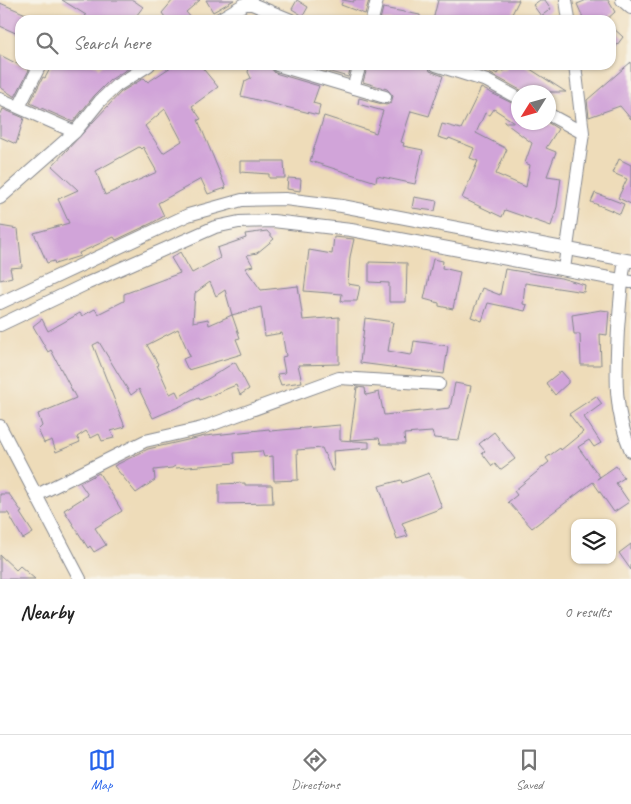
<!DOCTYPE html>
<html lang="en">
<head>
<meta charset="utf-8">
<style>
  :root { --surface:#fff; --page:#f2f2f2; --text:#222; --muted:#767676; --line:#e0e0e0; --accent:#2563eb }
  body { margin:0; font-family:Caveat,sans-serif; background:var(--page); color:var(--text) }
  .controls { position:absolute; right:15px; bottom:15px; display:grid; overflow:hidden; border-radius:10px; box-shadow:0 1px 4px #0004 }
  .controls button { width:45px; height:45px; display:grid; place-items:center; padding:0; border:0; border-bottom:1px solid var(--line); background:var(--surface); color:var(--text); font:25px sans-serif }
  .compass { position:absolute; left:511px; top:85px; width:45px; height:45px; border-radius:50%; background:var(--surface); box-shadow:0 1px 4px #0004; rotate:233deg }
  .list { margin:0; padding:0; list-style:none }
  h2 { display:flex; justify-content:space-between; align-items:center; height:65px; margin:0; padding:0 20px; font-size:21px }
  h2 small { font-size:16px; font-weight:400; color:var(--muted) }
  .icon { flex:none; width:28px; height:28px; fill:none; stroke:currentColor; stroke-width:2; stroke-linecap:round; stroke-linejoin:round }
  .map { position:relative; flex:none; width:631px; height:579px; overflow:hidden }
  .search { position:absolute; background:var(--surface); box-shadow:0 1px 4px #0004; left:15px; right:15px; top:15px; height:55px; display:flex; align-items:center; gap:12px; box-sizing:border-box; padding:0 18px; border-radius:15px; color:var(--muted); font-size:19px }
  .sheet { height:155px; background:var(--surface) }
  nav { display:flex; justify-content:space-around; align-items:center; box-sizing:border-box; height:70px; border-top:1px solid var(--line); background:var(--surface); font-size:14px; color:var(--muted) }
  nav a { display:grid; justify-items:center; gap:2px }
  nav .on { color:var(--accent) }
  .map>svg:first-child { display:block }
</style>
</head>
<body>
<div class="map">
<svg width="631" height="579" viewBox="0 0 631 579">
  <rect width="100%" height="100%" fill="#f7f3e8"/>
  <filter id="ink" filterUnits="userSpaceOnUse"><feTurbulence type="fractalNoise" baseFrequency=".02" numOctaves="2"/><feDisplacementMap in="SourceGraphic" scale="10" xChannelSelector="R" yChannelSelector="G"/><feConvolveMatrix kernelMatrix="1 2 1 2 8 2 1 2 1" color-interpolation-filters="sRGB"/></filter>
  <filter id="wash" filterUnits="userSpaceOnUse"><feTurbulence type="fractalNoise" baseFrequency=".0096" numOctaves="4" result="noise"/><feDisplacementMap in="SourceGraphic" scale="20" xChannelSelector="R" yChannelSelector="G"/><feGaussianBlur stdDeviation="1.12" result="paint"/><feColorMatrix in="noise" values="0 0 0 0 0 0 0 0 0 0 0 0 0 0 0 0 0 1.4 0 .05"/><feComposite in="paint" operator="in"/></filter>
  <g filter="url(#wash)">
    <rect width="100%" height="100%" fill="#eedcb9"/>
    <g id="blocks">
      <path fill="#d1a4d9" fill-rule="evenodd" d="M62,0h71l10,7 -10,13h-49l2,-5z
        M173,0h27l-14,12 7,8h-26l-5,-7z
        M206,0h28l-21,12z
        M297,0l11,7 -5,9 -11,-7z
        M343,0l10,2 1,-2h15l-4,14 -24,-9z
        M438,0h81l-10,20h-76z
        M540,0h5l6,9 -10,7 -8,-11z
        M587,0h21l7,12 -9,8h-22l-7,-16z
        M0,3l40,17h-20v15l-20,-9z
        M383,8l37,7v5h-40z
        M611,26l12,11 -12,16z
        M0,55l29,15 -14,27 -15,-10z
        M631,62v57l-11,-13 -31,11 -2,-17z
        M52,65h44l3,3 4,-3h31l-24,15 -16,16 -21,26 -43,-19 13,-26 2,1z
        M174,65h26l18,22 -26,19 9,13 -3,1 28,68 -18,6 -7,-15 -43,24 6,13 -12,7 -36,17 -2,-3 -35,16 1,3 -25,8 -1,-3 -7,2 -13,-30 35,-10 -11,-24 20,-9 -26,-24 69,-74 23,-14 4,4zM165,109l17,32 -19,12 -18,-27zM139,147l2,2 2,-2 14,25 -52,23 -9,-24z
        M250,65h19l6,8 44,13 -6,17 7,2 -2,10 -77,-19 4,-15 6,-3 -3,-6z
        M306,65h46l-4,12z
        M368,65h60l2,6 13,5 -14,40 -18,-5 -10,31 3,1 -1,3 20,4 -8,34 -38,-8 -1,6 -66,-21 14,-45 52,17 7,-22 -25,-7 1,-6 27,7 5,-2 2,-7 -6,-7 -24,-7z
        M508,65h16l42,27h-42l-35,-19 2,-3 6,4 3,-5 4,2z
        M481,88l37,18v16h29l11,7 -12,19 10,4 -9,24 14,2 -4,29 -6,19 -46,-16 -3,7 -40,-19 16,-37 -8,-3 4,-10 -25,-10 -1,2 -10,-3 4,-13 19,5zM494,109l20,13h-10l28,21 -7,20 5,2 -4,22 -30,-13 11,-25 -31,-16 9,-20 5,2z
        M3,109l21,9 -8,26 -16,-7v-21z
        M619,159l12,6v39l-13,-6 9,-19 -14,-6z
        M240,161h44l1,17h-16v-4l-29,-2z
        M288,178l13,1 -1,12 -13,-2z
        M595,193l29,11 -4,10 -29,-12z
        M414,197l23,4 -2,10 -23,-3z
        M0,226l18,3 4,38 -12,1 2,9 -12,3z
        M267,231l7,8 -17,14 -10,2 6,11 -8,2 16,22 37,-4 5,34 36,-3v47l-41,1 4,17 -21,3 -4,-11 8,-1 -3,-16 4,-1 -4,-23 -17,3 -4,-29 -29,8 -7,-25 -9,6 -6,-14 -15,11 -2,29 15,-3 1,6 23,-10 8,23 -4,1 6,15 -54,16 -5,-11 7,-3 -12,-27 -31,16 11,19 -1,1 13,29 6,-3 3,6 56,-35 14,27 -9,6 -4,-10 -36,15 -1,-2 -46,20 -14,-29 -8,6 -32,-53 -6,3 32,82 -14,4 3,7 -12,3 -3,-7 -8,4 -5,-7 -9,6 3,5 -24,10 -4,-12 -8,3 -6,-13 4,-4 -4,-12 38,-16 -25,-48 -3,2 -15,-26 9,-7 6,12 32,-18 2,3 13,-7 3,5 26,-13v-7l56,-21 -9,-15 9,-6 12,21 28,-15 -3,-10 29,-10 -1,-4z
        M334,237l20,2 -4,18 -2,27 12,2 -3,15h-16l1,-7 -38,-3 5,-41 23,4z
        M433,259l10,2 -1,7 18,4 -7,37 -14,-3v-3l-15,-4z
        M369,262l38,1 -1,39h-17v-19l-20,-1z
        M505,269l56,9 24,7 -1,7 -59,-9 -2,21 4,1 -2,6 -37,-8 -6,18 -11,-4 11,-29 18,7z
        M601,310l8,1 -2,24 -7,-1 1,31h-20l-1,-31h-6l-2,-19z
        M365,318l28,4 -5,29 22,4 2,-1 2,-13 34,5 -4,28 -84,-11z
        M561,371l7,8v4l-13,12 -9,-12z
        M455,383l16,3 -12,54 -25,-2 -2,-6 -28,2 1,10h-24l-2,-6 -29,2 7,-53 8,1 1,7 13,-3 5,23 66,-7z
        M596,396l6,8 -18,13 17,26 -7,4 -5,-7 -11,7 22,30 -3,2 19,-13 8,12 -8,5 13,19 -15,10 -21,-30 -61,46 -24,-26 9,-7 -3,-4 35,-29 -3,-4 14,-10 1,2 22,-18 -14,-18z
        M340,425v15l29,2v6l-36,3 1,20h-2l-10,-23 -25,2 1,30 -24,1 -1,-25 -9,1 -2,-6 -28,2 1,10 -59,5 -1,-2 -3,2 -18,2 1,10 -19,13 -22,-27 34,-17 57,-13 64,-7 1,2z
        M494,432l21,27 -15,11 -5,-6 -3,2 -10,-13 3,-2 -6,-7z
        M99,473l23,38 -27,17 11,17 -12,7 -4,-6 -2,2 -24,-38 24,-15 -8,-12z
        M429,473l13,35 -40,15 6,13 -11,3 -18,-53 22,-6 1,3z
        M245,483v2h27l1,18 -54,1v-20z
        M0,494h9l13,18 -2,1 13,20 -10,6 -15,-26h-8z
        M631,544v26l-12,-17z
        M0,555l16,15 4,-4 15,13h-35z"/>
    </g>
  </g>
  <g filter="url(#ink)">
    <use href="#blocks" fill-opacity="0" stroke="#84868c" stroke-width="1"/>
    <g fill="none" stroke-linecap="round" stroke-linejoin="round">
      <g stroke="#84868c" stroke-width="14">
        <path id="minor" d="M566,0l3,20
          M622,0l9,8
          M218,20l27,-16h7l39,16
          M372,20l5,-20
          M277,65l108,32
          M436,65l51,16 31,17
          M353,88l7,-23
          M0,99l75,33
          M19,107l21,-42
          M548,114l35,19
          M0,198l75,-66 25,-31 16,-15 33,-21
          M625,260c-4,23 -5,46 -7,69 -2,44 -5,80 13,122
          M564,269l19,-136 -8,-68
          M0,303l188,-88 54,-15 43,-1 57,7 289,55
          M0,325l88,-42 127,-56 24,-5 34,-1 78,9 280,52
          M0,426l80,153
          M37,495l108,-54 57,-13 137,-50 100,6"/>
      </g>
      <use href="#minor" stroke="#fff" stroke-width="12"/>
    </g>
  </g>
</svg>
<div class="controls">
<button><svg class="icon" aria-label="layers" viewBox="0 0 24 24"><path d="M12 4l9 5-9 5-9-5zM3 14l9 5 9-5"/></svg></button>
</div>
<svg class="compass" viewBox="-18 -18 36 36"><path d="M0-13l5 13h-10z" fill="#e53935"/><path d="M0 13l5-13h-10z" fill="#767676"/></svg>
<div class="search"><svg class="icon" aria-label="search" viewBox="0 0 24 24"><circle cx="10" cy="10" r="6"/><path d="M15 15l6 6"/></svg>Search here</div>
</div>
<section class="sheet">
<h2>Nearby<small>0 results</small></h2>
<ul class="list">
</ul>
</section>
<nav>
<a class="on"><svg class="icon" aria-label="map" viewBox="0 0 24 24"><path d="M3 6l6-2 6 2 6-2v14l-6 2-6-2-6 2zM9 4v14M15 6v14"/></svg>Map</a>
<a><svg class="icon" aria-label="directions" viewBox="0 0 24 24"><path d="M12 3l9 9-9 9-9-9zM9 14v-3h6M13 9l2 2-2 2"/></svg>Directions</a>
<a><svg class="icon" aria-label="saved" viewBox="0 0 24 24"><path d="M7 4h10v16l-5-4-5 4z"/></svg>Saved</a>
</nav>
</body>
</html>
